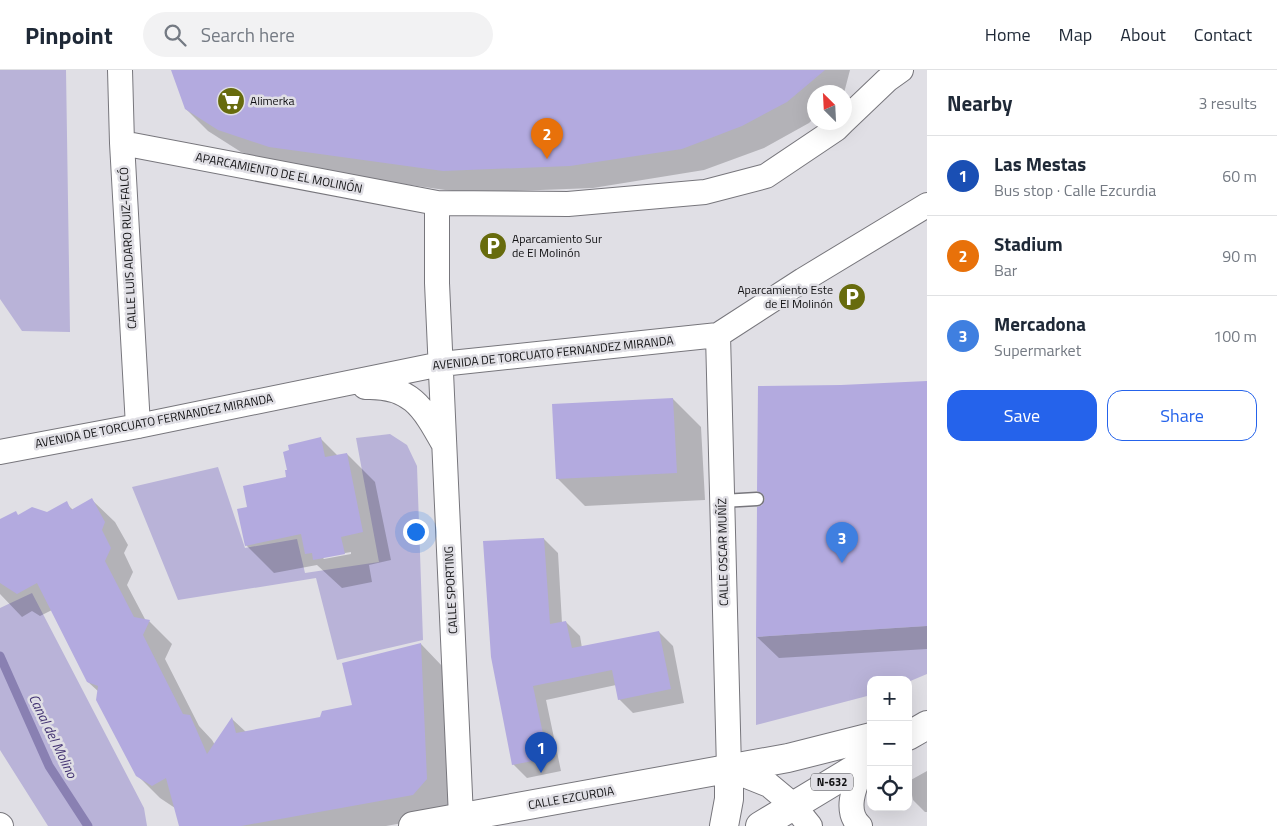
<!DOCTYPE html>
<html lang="en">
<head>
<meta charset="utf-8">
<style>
  :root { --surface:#fff; --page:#f2f2f3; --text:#1f2937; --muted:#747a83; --line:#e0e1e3; --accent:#2563eb }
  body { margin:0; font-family:"Titillium Web",sans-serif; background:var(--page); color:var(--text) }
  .controls { position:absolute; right:15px; bottom:15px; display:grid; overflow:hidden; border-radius:10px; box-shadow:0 5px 20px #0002 }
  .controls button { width:45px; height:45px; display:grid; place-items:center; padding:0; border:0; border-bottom:1px solid var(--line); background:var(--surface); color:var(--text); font:25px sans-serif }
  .compass { position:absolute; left:807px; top:15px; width:45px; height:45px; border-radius:50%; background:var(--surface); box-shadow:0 5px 20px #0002; rotate:336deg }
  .you { position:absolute; left:415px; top:461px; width:18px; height:18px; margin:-12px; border:4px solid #fff; border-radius:50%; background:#1a73e8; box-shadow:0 0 0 8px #1a73e833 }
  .badge { display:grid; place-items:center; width:32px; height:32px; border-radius:50%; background:var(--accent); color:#fff; font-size:16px; font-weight:700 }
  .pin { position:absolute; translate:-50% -41px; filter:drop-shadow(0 1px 2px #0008) }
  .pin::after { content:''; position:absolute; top:26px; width:18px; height:15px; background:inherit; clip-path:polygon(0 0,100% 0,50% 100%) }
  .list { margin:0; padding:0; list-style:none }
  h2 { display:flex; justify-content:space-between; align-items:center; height:65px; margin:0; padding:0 20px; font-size:21px }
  h2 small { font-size:16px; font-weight:400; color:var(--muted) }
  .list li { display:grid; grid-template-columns:32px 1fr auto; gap:15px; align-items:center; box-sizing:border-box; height:80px; padding:0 20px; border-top:1px solid var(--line) }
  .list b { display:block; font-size:19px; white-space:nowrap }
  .list p { margin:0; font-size:16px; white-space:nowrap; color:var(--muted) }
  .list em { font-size:16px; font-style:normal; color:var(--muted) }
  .actions { display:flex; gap:10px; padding:15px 20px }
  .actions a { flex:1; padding:11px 0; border:1px solid var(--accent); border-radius:15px; text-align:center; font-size:18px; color:var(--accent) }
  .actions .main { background:var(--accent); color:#fff }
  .icon { flex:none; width:28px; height:28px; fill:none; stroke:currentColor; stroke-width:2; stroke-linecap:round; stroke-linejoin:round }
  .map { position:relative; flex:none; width:927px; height:756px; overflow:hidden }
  header { display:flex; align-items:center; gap:30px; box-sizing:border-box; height:70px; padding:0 25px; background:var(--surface); border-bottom:1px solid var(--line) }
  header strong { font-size:24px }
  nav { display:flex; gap:28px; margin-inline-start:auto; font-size:18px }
  .search { width:350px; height:45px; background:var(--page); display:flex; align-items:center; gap:12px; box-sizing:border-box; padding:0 18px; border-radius:28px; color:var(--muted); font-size:19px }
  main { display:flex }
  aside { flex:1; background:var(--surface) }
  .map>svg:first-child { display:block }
</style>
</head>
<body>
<header>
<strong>Pinpoint</strong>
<div class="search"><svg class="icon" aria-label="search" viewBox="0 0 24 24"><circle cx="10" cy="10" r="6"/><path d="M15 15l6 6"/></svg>Search here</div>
<nav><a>Home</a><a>Map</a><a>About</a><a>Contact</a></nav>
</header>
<main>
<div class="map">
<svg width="927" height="756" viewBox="0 0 927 756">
  <rect width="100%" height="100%" fill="#e0dfe5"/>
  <path fill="#b9b3d8" d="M0,0h66l4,262 -48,-1 -22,-32z
    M390,364l17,11 10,21 6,174 -86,20 -21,-82 -138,22 -46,-113 86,-20 27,81 52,-9 8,34 74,-11 -23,-124z
    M32,523l112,215 3,18h-99l-48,-76v-142z
    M927,556v48l-19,8v-2h-37v15l-115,30v-88z"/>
  <path fill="#0003" fill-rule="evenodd" d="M173,0h677l-6,23 -30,-1v26l-5,5 -45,25 -60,22 -111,18 -127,5 -174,-25 -51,-16 -33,-21 -22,-22z
    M927,312v267l-148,9 -22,-21 6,-131 3,-8 -8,-8 83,-104z
    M673,329l28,28 4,73 -120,6 -28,-28z
    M321,369l17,17 9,-2 28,28 16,78 -22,5 3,17 -30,6 -25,-23 -43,8 -28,-28 2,-37 40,-30zM351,482v2l-27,5 -2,-2z
    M92,430l23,22 13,23 -4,8 9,19 -6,13 19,36h3l23,23 -7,15 34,67 13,14 3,5 17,-26 14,13 74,-14 34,-12 67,-62 22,23 7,135 -14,15 -50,9h-206l-5,-18 -15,-10 -23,-23 -38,-83 -11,-10 -36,-72 -12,6 -8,-5 -10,6 -22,-23v-68l47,-13 19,-10 7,7z
    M544,469l14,14 4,70 4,-1 14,14 2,12 77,-16 14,14 11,57 -51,10 -14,-14 -3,-14 -70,15 15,71 -34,7 -14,-14z
    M927,701v41h-2l-12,-12 -4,-19z"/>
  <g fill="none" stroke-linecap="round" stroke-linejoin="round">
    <path stroke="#8980b2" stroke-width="9" d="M0,586l49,110 39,60"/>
  </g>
  <path fill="#b3aadf" d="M171,0h654l-38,32 -45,24 -60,23 -112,17 -127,5 -174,-24 -51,-17 -33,-21z
    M927,311v245l-171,11 1,-130 5,-2 3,-6 -2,-5 -6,-3 1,-105 83,-1z
    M673,328l4,75 -121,6 -4,-75z
    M321,367l4,20 22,-4 16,79 -22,5 4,17 -32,6 -1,-7 -7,1 -4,-20 -56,12 -8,-37 10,-2 -4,-21 43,-9 -1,-7h2l-4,-18 6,-2 -1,-5z
    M92,428l13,24 -3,8 9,18 -6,13 29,56 16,3 -7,15 40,79 7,1 17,39 25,-37 4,16 84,-16 2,-6 30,-6 -10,-42 79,-20 6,136 -14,16 -172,31h-62l-13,-48 -14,8 -16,-10 -40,-76 2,-14 -11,-4 -50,-99 -20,11 -17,-11v-64l16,-8 2,4 14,-8 15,5 20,-11 4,9z
    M544,468l6,86 16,-3 6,27 87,-17 12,58 -53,11 -6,-30 -79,16 15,72 -36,7 -21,-108 -8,-116z"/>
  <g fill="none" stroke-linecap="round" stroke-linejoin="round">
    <g stroke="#77767c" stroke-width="15">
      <path id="lane" d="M722,431l35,-2"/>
    </g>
    <g stroke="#77767c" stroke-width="26">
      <path id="street" d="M120,0l2,73 16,283
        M844,51l43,-41 14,-10
        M122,73l315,60 131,1 137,-12 61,-16 70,-47 7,-7
        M437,133v80l24,534
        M718,265l11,434 40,16 24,20 17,21
        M365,317c45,-2 58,20 78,56
        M0,382l138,-26 303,-62 277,-29 85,-55 124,-75
        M0,755l1,1
        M860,756c-18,-16 -3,-45 4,-63"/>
    </g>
    <g stroke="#77767c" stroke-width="30">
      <path id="primary" d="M908,666l19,-11
        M413,756l375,-68 83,-21
        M724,756l5,-27v-30
        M760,756l111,-67"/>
    </g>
    <use href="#lane" stroke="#fff" stroke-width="12"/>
    <use href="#street" stroke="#fff" stroke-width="24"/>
    <use href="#primary" stroke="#fff" stroke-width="28"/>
  </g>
  <defs>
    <g id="supermarket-disc" transform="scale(1.4375)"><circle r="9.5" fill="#676b0d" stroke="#e0dfe5"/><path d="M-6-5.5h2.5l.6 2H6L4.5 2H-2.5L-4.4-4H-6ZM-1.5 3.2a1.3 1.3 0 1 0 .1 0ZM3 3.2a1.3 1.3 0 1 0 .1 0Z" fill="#fff"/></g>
    <g id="parking-disc" transform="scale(1.4375)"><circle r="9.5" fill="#676b0d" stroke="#e0dfe5"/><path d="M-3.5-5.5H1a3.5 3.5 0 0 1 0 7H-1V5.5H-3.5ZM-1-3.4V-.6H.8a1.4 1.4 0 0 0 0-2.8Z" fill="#fff"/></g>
  </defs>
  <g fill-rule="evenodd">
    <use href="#supermarket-disc" x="231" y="31"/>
    <use href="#parking-disc" x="493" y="176"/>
    <use href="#parking-disc" x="852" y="227"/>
  </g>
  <g text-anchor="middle" stroke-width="5" stroke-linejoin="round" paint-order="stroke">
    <rect fill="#e0dfe5" stroke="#4f4f52" stroke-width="1" x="811" y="703.5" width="42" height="17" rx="4"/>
    <g font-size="11" font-weight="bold" fill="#111113">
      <text x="832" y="716">N-632</text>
    </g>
    <g font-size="12" fill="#111113" stroke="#e0dfe5" text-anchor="start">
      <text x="250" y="35">Alimerka</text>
      <text x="512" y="173">Aparcamiento Sur<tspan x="512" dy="14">de El Molinón</tspan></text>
      <text x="833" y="224" text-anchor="end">Aparcamiento Este<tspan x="833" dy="14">de El Molinón</tspan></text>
    </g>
    <g font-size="12" fill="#111113" stroke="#e0dfe5">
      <text transform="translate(279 103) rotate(11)" y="4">APARCAMIENTO DE EL MOLINÓN</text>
      <text transform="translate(128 178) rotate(-93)" y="4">CALLE LUIS ADARO RUIZ-FALCÓ</text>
      <text transform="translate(553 283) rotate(-6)" y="4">AVENIDA DE TORCUATO FERNANDEZ MIRANDA</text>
      <text transform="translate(154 351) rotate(-11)" y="4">AVENIDA DE TORCUATO FERNANDEZ MIRANDA</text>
      <text transform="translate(723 482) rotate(-91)" y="4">CALLE OSCAR MUÑÍZ</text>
      <text transform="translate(451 520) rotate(-93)" y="4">CALLE SPORTING</text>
      <text transform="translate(571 728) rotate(-10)" y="4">CALLE EZCURDIA</text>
    </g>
    <g font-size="14" font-style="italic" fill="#433372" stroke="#e0dfe5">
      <text transform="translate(53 666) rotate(64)" y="5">Canal del Molino</text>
    </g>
  </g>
</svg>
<div class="controls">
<button>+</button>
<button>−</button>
<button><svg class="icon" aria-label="locate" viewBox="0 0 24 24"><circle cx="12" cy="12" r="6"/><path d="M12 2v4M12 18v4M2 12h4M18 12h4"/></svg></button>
</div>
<svg class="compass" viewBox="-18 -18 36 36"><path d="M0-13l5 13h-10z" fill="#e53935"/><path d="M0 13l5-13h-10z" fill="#747a83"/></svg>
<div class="you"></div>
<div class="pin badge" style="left:541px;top:703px;background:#1a4fb4">1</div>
<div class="pin badge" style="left:547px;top:89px;background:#e8710a">2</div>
<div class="pin badge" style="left:842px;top:493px;background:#3f7fe0">3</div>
</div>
<aside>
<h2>Nearby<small>3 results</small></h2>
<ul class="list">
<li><span class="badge" style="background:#1a4fb4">1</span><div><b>Las Mestas</b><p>Bus stop · Calle Ezcurdia</p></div><em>60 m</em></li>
<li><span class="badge" style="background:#e8710a">2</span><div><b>Stadium</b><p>Bar</p></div><em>90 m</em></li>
<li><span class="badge" style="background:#3f7fe0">3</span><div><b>Mercadona</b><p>Supermarket</p></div><em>100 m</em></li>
</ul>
<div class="actions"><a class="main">Save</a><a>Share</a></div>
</aside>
</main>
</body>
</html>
